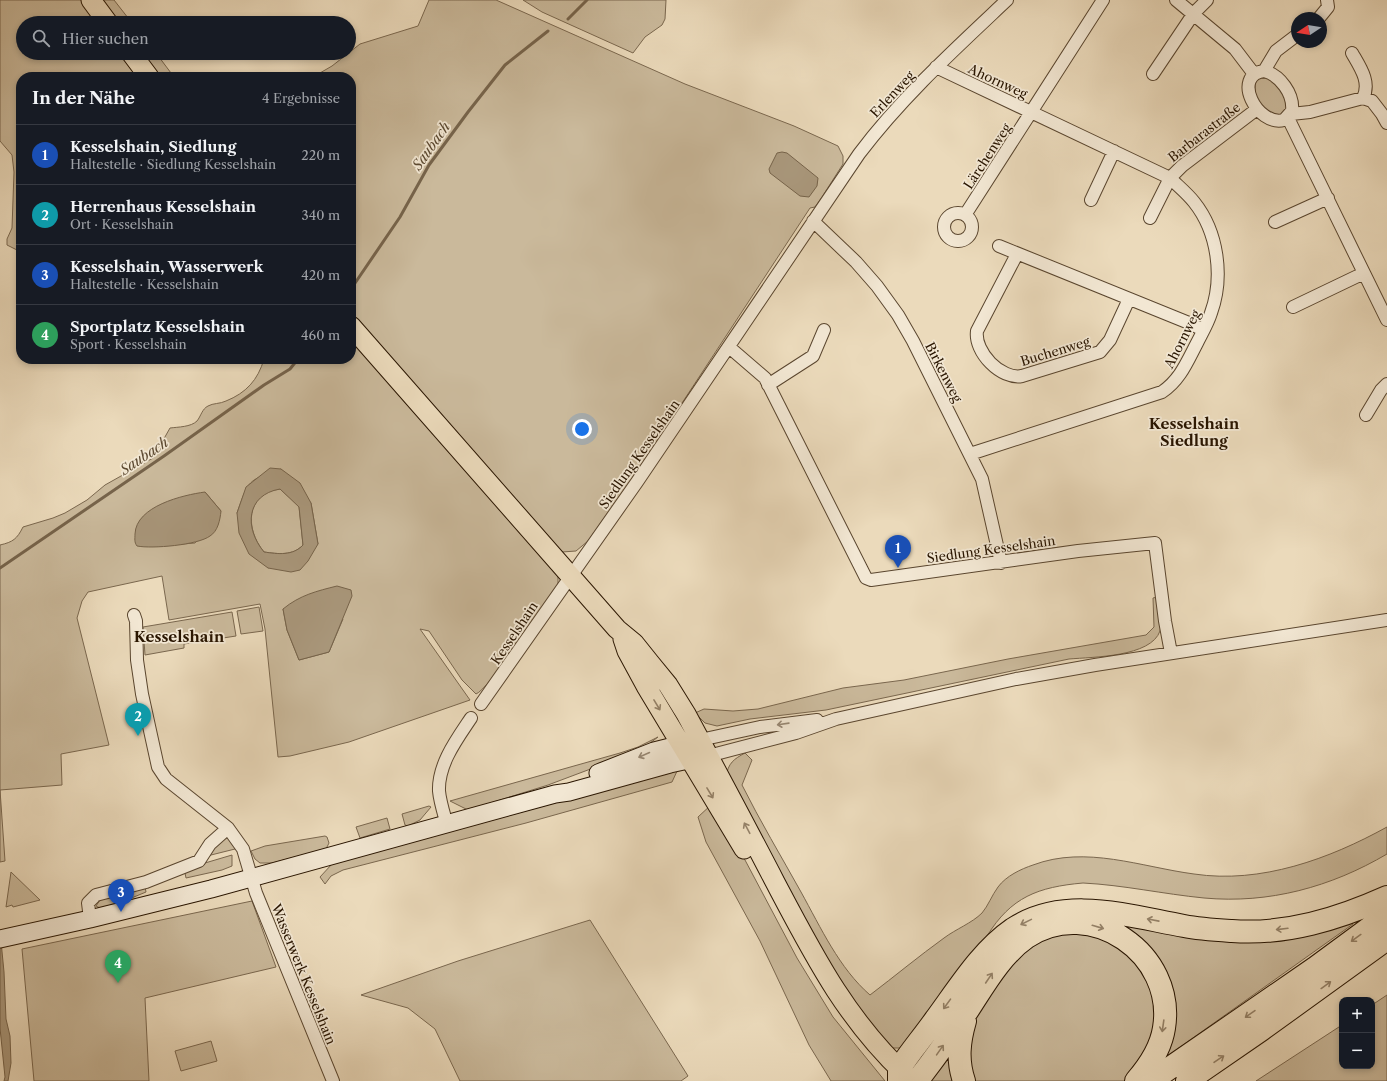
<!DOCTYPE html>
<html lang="de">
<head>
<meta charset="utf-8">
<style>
  :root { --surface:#171b24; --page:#242831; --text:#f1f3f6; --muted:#9ea1a6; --line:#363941; --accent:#2563eb }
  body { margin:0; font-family:"Libre Caslon Text",serif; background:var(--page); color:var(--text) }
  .controls { position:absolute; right:12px; bottom:12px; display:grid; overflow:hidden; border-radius:8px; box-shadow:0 2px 6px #0003 }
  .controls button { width:36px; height:36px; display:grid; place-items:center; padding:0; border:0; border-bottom:1px solid var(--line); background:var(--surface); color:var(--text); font:20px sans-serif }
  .compass { position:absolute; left:1291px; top:12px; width:36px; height:36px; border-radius:50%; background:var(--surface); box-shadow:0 2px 6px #0003; rotate:258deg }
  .you { position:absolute; left:582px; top:429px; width:14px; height:14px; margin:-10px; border:3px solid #fff; border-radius:50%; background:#1a73e8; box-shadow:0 0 0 6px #1a73e833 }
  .badge { display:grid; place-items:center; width:26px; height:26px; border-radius:50%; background:var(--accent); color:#fff; font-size:13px; font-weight:700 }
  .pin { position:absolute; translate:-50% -33px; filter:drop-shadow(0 1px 2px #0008) }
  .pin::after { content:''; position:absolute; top:21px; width:14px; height:12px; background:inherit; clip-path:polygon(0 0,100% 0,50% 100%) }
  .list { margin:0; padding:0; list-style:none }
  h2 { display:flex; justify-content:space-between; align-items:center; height:52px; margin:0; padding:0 16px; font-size:17px }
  h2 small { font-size:13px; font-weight:400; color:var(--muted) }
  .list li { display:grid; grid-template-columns:26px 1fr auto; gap:12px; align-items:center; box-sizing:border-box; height:60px; padding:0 16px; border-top:1px solid var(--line) }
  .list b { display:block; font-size:15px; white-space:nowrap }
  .list p { margin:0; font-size:13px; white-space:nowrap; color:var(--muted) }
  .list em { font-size:13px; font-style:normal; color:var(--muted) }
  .icon { flex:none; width:22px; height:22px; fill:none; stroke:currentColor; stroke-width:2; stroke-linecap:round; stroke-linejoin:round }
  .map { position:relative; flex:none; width:1387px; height:1081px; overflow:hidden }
  .search { position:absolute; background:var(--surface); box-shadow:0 2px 6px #0003; left:16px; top:16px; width:340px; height:44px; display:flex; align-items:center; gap:10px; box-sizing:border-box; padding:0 14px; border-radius:22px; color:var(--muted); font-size:15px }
  .panel { position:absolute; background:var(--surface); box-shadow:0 2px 6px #0003; left:16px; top:72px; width:340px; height:292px; border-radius:16px }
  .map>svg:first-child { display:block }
</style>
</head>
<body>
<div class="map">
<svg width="1387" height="1081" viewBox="0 0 1387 1081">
  <rect width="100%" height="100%" fill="#ebdabb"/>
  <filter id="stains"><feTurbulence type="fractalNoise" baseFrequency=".005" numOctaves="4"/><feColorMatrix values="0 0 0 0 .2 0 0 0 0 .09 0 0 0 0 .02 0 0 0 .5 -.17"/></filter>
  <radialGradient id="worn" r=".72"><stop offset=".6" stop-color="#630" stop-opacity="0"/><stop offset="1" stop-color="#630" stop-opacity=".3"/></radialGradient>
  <path fill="#cab99b" stroke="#7a674e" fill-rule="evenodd" d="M0,0h81l17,23h-75v30h98l18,24h-118v175l-14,-7v-6l5,-11 2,-56 -2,-17 -12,-14z
    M99,0h15l18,23h-16z
    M429,0h67l189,84 109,42 44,20 5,10v8l-21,33 -7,10 -5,1 -168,256 -54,77 -12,10 -14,1 -211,-237v-238h-38l19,-11 28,-22 58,-18z
    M523,0h143l-1,19 -3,6 -17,12 -12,16 -91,-41z
    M140,53h16l18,24h-16z
    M1267,77l13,10 8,19 -6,10c-20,-4 -32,-18 -25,-38z
    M351,337l52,63 155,172v15c-12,17 -70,103 -82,107l-14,-14 -33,-49 -9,-2 50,71 -121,42 -59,14 -12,1 -13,-128 -5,-25 -91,16 -7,-44 -74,16 -6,9 -5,17 32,127 -48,9 1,31 -62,5 5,71 -5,1v-317c13,-3 17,-6 23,-18l30,-9 12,-5 22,-13 18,-15 48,-27 17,-30c8,-1 21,-1 27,-7 4,-5 5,-12 11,-15 5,-3 12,-2 18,-5 20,-8 32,-21 38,-42h87zM281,469l30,34 7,41 -50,24 -31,-55c12,-34 10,-32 44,-44zM205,492l16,19 -26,32 -38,3zM283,609l60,10 -14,33 -30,8 -12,-30z
    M280,489l19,17 4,39c-10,11 -25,9 -39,7 -14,-17 -20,-44 1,-59 4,-3 11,-3 15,-4z
    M1157,597c1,9 6,25 3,34 -9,26 -67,26 -91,28l-243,51 -76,9 -33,7 -12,-3 -10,-10 9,-4 29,2 25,-2 85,-21 61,-8 104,-21 138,-24 8,-8 -1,-29z
    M259,607l4,24 -22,3 -4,-23z
    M232,612l4,24 -52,8v4l-39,7 -2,-28z
    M658,737l-17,13 -93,35 -80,25 -18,-9 170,-48 18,-6z
    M745,753l7,7 -10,25c18,36 39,71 59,107 20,36 38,76 69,103 25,-19 49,-39 74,-57 12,-9 28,-15 38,-25 6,-7 10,-18 16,-26 8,-11 23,-18 35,-22 53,-20 108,2 161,9 67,10 135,-15 193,-47v27c-56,33 -118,50 -183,44 -41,-4 -81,-13 -121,-15 -45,4 -72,14 -96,53l-82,112h-15l-28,-26 -136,-245c2,-14 8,-18 19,-24z
    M678,769l-6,13 -146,41 -183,47 -12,6 -6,8 -5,-7 12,-13z
    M712,804l33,56 52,98 36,59 52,64h-54l-22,-36 -49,-104 -54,-99 -8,-25z
    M429,806l2,1 -11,13 -12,6 -3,-1 -3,-11z
    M387,818l3,11 -30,9 -4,-11z
    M325,836l2,1 2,6 -3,6 -54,14h-12l-5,-4 -4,-8 14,-5z
    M227,837l3,1 5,7v4l-28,7 3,-6z
    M232,855v11l-10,4 -36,8 -1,-5 20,-10z
    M11,872l29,28 -27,7 -1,-2 -6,2z
    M145,887l1,5 -29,12 -17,4 -4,-2 4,-6z
    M252,901l24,66 -131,31 4,83h-115l-12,-132z
    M1086,916l100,17 164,-13 3,4 -191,136 4,-76z
    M590,920l98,156 -7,5h-221l-25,-52 -27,-21 -47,-13 97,-34z
    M1059,932l53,6 41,46 3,53 -30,44h-156v-63l55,-72z
    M1387,995v86h-131l86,-56v41h30v-61z
    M954,1038l5,43h-33z
    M211,1041l6,20 -36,10 -6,-20z"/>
  <path fill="#a9977b" stroke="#76634a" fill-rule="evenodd" d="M782,152l5,1 31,25 -1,8 -8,11 -9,-1 -30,-23 -1,-4 8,-16z
    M270,468l11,1 19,14 11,20 7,41 -10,17 -8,9 -9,2 -23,-4 -19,-14 -10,-21 -2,-20 9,-26zM280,489l19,18 4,38c-10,11 -25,9 -39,7 -20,-24 -18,-57 16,-63z
    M205,492l16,19c-1,9 -3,20 -11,25 -12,9 -58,13 -73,10 -3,-4 -2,-7 -2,-12 1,-28 48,-39 70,-42z
    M337,586l14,4 1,6 -23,56 -30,8 -12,-30 -4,-21c17,-14 34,-18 54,-23z
    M0,931l4,41 2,47 4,17 1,27 -3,18h-4l1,-4 -5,-49z"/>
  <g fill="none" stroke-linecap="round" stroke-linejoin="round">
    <path stroke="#76634a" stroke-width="3" d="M568,19l19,-19
      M351,289l49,-72 29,-52 39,-53 37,-47 43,-34
      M0,568l164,-112 100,-71 26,-16 8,-10"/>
    <g stroke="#5a462f" stroke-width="14">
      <path id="street" d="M1176,0l59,49 19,25
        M1319,18l9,-11 -1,-7
        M1352,53c8,14 19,29 11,45
        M936,67l234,111c8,8 17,15 24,24 24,30 30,75 17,111 -3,10 -9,20 -14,30 -10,19 -17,37 -35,49l-192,62
        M1264,71c16,4 30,23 28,40l-8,9c-27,7 -53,-45 -20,-49z
        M1264,71l12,-20 21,-16
        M1153,74l41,-61 13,-13
        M1291,114l19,-2 53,-14 9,3 10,13 5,9
        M1288,118l99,202
        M1091,200l23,-49
        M944 227a14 14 0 1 1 28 0a14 14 0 1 1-28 0Z
        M965,215l138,-215
        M1150,218l20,-40 12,-12 75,-57
        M813,221l43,41 21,24 21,29 15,26 69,138 19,84
        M1275,222l53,-24
        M999,246l190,77 14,7
        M1017,254l-40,77c-3,21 24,49 45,45l78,-24 10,-12 19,-41
        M1293,307l71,-34
        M729,347l36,31 101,200 5,2 207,-29 77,-8 10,78 6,32
        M768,385l45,-29 11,-26
        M1366,415l15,-25 6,-6
        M134,615l2,6 1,39 5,34 16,73 8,12 62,49 15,21 13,44 77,188
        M481,704l156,-222 222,-328c43,-57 96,-105 148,-154
        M700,740l60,-13 57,-7
        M708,756l88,-23 40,-14 180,-40 79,-14 292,-45
        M447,825c-3,-11 -7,-23 -8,-34 -1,-27 18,-52 32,-73
        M90,919l-2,-16 8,-8 50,-13 53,-21 11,-17 18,-16"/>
    </g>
    <g stroke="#291500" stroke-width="19">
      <path id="secondary" d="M598,773l56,-22 40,-10
        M0,939l90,-20 121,-30 344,-95 14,-2 101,-28 32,-7"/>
    </g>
    <g stroke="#291500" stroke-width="21">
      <path id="primary" d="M91,0l17,23
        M131,53l18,24
        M351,326l266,303 17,14 16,20 18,22 18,29c30,56 60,112 89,168 39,74 72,139 134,196
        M623,639l4,12 19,35 98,163"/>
    </g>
    <g stroke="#291500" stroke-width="24">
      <path id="highway" d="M899,1081v-12c11,-17 24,-32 36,-49 23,-31 46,-69 78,-91 52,-34 115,-13 171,-3 15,3 32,4 48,5 54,4 106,-12 155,-34
        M917,1081c18,-23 35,-47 51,-71 17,-26 33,-55 59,-73 64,-42 149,17 137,91 -3,20 -15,38 -28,53
        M964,1081c-7,-21 -5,-39 1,-60
        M1151,1081l164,-113 72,-53
        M1187,1081l74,-51 126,-91"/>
    </g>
    <use href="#street" stroke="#f2e7d3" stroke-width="12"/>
    <use href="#secondary" stroke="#f2e7d3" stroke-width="17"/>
    <use href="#primary" stroke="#ebdabb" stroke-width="19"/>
    <use href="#highway" stroke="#ebdabb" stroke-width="22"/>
  </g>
  <defs><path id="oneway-shaft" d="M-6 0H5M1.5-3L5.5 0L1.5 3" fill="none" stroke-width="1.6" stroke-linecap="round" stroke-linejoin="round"/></defs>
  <g stroke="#948167">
    <use href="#oneway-shaft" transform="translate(657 705) rotate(59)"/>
    <use href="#oneway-shaft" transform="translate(710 793) rotate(59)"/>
    <use href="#oneway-shaft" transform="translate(747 828) rotate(-118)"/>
    <use href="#oneway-shaft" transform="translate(1153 920) rotate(-169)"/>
    <use href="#oneway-shaft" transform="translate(1026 922) rotate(154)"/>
    <use href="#oneway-shaft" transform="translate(1098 927) rotate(16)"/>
    <use href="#oneway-shaft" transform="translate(1282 929) rotate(173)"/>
    <use href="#oneway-shaft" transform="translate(1356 938) rotate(144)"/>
    <use href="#oneway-shaft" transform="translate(989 978) rotate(-56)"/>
    <use href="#oneway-shaft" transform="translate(1326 985) rotate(-36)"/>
    <use href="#oneway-shaft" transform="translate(947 1004) rotate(126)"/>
    <use href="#oneway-shaft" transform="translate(1250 1014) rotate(145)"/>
    <use href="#oneway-shaft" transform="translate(1163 1026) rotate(98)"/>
    <use href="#oneway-shaft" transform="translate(940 1050) rotate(-55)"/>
    <use href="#oneway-shaft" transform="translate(1219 1059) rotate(-34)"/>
  </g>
  <g stroke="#988874">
    <use href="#oneway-shaft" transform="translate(783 724) rotate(172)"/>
    <use href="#oneway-shaft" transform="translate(644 755) rotate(156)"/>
  </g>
  <g text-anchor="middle" stroke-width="3.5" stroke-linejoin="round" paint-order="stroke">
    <g font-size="13" fill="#291500" stroke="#f2e7d3">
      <text transform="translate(998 81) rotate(25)" y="5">Ahornweg</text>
      <text transform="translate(892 94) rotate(-47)" y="5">Erlenweg</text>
      <text transform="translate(1204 132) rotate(-38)" y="5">Barbarastraße</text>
      <text transform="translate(987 156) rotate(-57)" y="5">Lärchenweg</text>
      <text transform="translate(1182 339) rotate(-63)" y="5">Ahornweg</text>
      <text transform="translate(1055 351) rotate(-17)" y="5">Buchenweg</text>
      <text transform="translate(944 372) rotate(63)" y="5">Birkenweg</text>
      <text transform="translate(639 454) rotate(-55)" y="5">Siedlung Kesselshain</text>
      <text transform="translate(991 549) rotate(-8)" y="5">Siedlung Kesselshain</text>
      <text transform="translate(514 633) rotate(-56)" y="5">Kesselshain</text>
      <text transform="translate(304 974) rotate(68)" y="5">Wasserwerk Kesselshain</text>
    </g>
    <g font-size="14" font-style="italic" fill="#5c4931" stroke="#f2e7d3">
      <text transform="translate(431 146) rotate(-55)" y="5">Saubach</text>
      <text transform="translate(144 456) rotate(-34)" y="5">Saubach</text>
    </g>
    <g font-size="15" font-weight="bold" fill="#291500" stroke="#f2e7d3">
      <text x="1194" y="429">Kesselshain<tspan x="1194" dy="17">Siedlung</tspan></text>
      <text x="179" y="642">Kesselshain</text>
    </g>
  </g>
  <rect width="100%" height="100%" filter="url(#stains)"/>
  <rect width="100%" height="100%" fill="url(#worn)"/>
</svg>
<div class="controls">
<button>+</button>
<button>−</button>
</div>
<svg class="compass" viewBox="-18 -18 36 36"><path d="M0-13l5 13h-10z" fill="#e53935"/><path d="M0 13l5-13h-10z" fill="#9ea1a6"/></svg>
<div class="you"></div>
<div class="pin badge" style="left:898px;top:568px;background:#1a4fb4">1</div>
<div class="pin badge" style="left:138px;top:736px;background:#0f9aa8">2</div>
<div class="pin badge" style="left:121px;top:912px;background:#1a4fb4">3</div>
<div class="pin badge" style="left:118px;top:983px;background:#2e9e5b">4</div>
<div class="search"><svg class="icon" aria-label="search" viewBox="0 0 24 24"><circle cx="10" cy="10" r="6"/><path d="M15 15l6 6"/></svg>Hier suchen</div>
<section class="panel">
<h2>In der Nähe<small>4 Ergebnisse</small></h2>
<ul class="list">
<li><span class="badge" style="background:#1a4fb4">1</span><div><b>Kesselshain, Siedlung</b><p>Haltestelle · Siedlung Kesselshain</p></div><em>220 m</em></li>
<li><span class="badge" style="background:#0f9aa8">2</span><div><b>Herrenhaus Kesselshain</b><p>Ort · Kesselshain</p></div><em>340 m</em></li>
<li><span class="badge" style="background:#1a4fb4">3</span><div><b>Kesselshain, Wasserwerk</b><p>Haltestelle · Kesselshain</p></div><em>420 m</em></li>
<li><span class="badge" style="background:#2e9e5b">4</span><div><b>Sportplatz Kesselshain</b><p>Sport · Kesselshain</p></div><em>460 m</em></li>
</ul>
</section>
</div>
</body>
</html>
